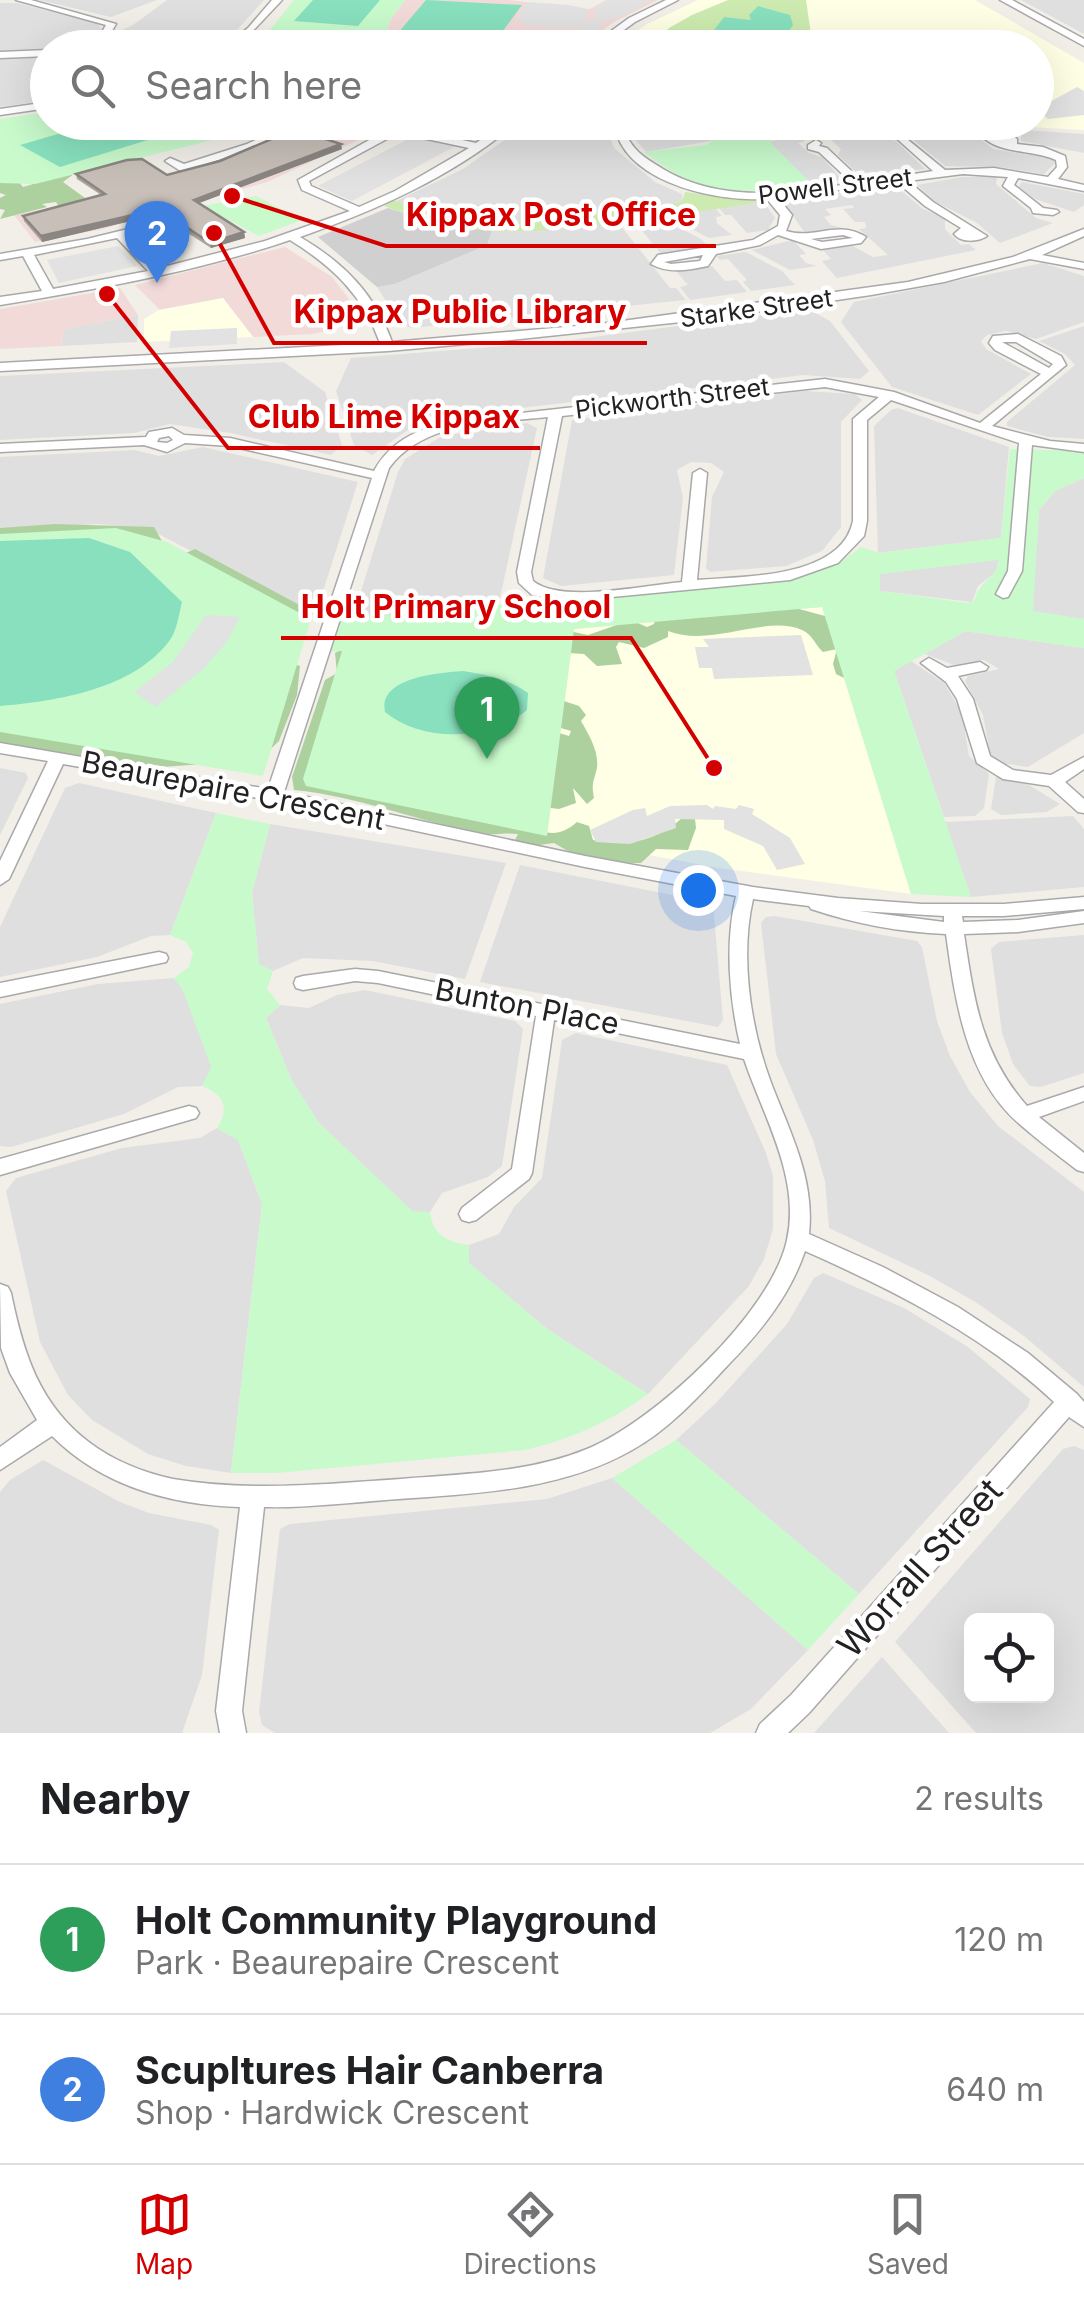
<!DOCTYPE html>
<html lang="en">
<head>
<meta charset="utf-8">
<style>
  :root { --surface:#fff; --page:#f6f6f6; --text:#202124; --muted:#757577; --line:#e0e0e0; --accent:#d40000 }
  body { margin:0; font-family:Inter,sans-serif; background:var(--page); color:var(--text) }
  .controls { position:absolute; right:30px; bottom:30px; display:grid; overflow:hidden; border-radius:15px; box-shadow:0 10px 40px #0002 }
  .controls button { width:90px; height:90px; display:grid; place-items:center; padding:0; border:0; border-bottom:2px solid var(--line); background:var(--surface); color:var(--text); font:50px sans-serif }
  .you { position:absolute; left:698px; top:890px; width:35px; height:35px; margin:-25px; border:8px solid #fff; border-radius:50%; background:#1a73e8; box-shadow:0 0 0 15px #1a73e833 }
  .badge { display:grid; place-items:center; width:65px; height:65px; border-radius:50%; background:var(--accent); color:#fff; font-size:32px; font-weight:700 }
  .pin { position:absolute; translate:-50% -82px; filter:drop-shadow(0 2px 5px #0008) }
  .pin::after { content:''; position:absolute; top:52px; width:35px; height:30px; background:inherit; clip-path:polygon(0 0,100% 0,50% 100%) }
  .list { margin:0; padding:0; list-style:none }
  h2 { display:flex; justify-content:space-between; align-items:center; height:130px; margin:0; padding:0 40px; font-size:42px }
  h2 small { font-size:32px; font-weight:400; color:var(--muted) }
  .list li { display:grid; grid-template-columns:65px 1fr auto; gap:30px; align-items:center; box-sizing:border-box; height:150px; padding:0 40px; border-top:2px solid var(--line) }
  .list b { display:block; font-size:38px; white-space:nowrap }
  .list p { margin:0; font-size:32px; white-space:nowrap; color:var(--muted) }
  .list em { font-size:32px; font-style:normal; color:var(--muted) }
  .icon { flex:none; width:55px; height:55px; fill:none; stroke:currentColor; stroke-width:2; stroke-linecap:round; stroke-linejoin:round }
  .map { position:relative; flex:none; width:1084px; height:1733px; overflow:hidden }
  .search { position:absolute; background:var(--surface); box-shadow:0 10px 40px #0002; left:30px; right:30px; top:30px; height:110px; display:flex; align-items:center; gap:25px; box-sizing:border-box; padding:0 35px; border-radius:55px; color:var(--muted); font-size:38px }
  .sheet { height:430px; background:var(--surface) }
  nav { display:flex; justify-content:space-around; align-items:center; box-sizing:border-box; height:140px; border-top:2px solid var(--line); background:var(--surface); font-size:28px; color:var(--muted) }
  nav a { display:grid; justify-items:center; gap:5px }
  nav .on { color:var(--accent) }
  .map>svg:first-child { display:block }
</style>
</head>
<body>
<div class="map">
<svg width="1084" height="1733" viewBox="0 0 1084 1733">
  <rect width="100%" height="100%" fill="#f2efe9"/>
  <path fill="#e0dfdf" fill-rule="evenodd" d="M39,0h118l-46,17z
    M167,0h97l-27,30 -26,17 -129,1 51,-23z
    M1021,0h63v34z
    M0,3h17l80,20 5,6 -55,20 -47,2z
    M47,56v44l-47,7v-49z
    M615,122l-6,13 5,13 41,34 27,12 1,8 -144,19 -44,1 -39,-5 -60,-16 67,-32 66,-46z
    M903,123l62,3 28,23 60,10 2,4 -11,11 -44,-7 -55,-1 -33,-27 4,-5z
    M644,126l14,1 12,13 36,-5 5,6 -65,11 -11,-13 3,-12z
    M870,126l14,12 12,3 29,28 -65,7 -22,-21 3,-6 -12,-11 -8,1 -7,-7z
    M1021,130l63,4v19l-63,-12z
    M798,134l7,7 -7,2 11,10 13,4 20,23 -31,4 -42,-42z
    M962,177h35l-1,7 40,34 17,5 -53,20 -23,-20 -43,-22 -17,-16z
    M1022,182l62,12v11l-10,7 -39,-13 -17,-12z
    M896,186l27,23 16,6 6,5v9l16,16 8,-1 7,6 -139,28 -15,-17 9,-2 -9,-10 29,-4 22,12 15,-2 -29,-26 7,-1 -1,-6h-10l-12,-13 11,-1 -2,-3 -27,4 6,6 -7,2 7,8 12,3 -38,5 -23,-33z
    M764,202l11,16 -7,12 -21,3 -16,-18h-6l-6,-7z
    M715,208l7,8 -6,1 1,6 15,12 -23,3 -44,-23z
    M658,216l43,23 8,8 -48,7 -22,-27 -11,1 -6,-7z
    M617,221l53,67h6l10,12 -275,28 -11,-5 -23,-36 18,-3 92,-39 5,-14z
    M793,240l13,14 -7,1 7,8 11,3 -27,4 -38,-20z
    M746,252l36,19 13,14 -44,6 -8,-9 4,-2 -19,-21 -8,1 -4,-4z
    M1043,263l41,13v46l-48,17 -30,-8 -19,4 -6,6 5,8 45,25 -53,41 -86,-28 -51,-65 13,-20z
    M712,266l13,15 12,-1 10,12 -57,8 -10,-13 8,-2 -12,-14z
    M808,309l22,12 39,50 -9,8 -56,-4 -343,40 -50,13 -39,27 -18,-10 -18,-54 15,-33 204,-16z
    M138,315l-1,27 -76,4 3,-17z
    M1084,326v113l-36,-2 -41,-11v-4l68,-57 -10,-11 -26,-13z
    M284,362l41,30 17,53 -11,10 -101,-22 -60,-9 -36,9 -134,7v-64z
    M805,391l50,3 7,6 -21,22v105l-19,24 -36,15 -76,6 -4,-4 6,-71 12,-25 -13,-9 -20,-1 -14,8 6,28 -9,77 -113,11 -18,-8 29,-158z
    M898,408l111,39 -8,91 -123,15 -4,-127 17,-16z
    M527,423l10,5 -39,179 -146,13 46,-148 7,-13 37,-23z
    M203,447l155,35 -43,134 -166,-87 -50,-5 -99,5v-72l134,-7 25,6z
    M1084,478v141l-52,-7 7,-102 16,-19z
    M999,559l-3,13 -18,14 -6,16 -92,-11 -1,-17z
    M965,631l119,17v85l-56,34 -29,-4 -9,-9 -7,-39 -18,-34 3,-5 31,-7 -15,-9 -30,5 -29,-11z
    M911,661l33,22 18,30 7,43 20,18 -5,34 -9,8 -31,1 -50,-146z
    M0,768l26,5 2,5 -28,57z
    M996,777l33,8 31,19 -13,8 -46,3 -10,-6z
    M79,783l137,30 -46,122 -19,1 -54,21 -97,20v-50l65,-139z
    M1073,816l11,13v58l-113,10 -26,-75z
    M270,824l236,39 -41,116 -92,-18 -70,-3 -30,13 -14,-6 -7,-72z
    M520,865l193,38 10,117 -5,7 -238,-45z
    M775,916l142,25 5,6 15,74 13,35 20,36 28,34 86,66v195l-60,-51 -47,-33 -49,-28 -99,-47 -4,-47 -12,-41 -37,-86 -15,-131 5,-6z
    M1084,935v138l-43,14 -11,-1 -17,-22 -11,-31 -11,-84 8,-7z
    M174,978l9,12 29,77 -10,19 -24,1 -54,27 -113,33 -11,-1v-142l98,-20z
    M365,990l150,31 8,8 -21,137 -14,11 -46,16 -12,19h-17l-95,-90 -27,-43 -25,-61 14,-13 29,3 28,-13z
    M576,1033l151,32 39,88 7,23v53l-9,30 -15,27 -101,108 -101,-65 -78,-66v-18l30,-11 15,-27 28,-29 20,-138z
    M217,1128l21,12 24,64 -31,269 -45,-7 -38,-12 -56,-34 -24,-25 -28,-53 -34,-151 10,-13 106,-30 78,-10z
    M823,1273l81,35 64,39 62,52 -2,8 -169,187 -183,-154 40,-37 71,-79 27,-46z
    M1074,1446l10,4v283h-108l-81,-91 168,-193zM1046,1620v76h-74v-76z
    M43,1460l77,42 29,11 62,12 8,5 -17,145 -20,58h-182v-241l10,-12z
    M612,1478l196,172 -57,59 -41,24h-435l-13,-8 -3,-13 21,-183 10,-5 257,-25z
    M882,1657l67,76h-135z"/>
  <path fill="#f2dad9" d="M405,0h102l83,9 16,-9h52l-44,22 -36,25 -195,1 7,-28z
    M321,123h26l31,8 -111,51 -164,47 -68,13 -21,-27 66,-13 8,9 199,-71z
    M285,247l47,30 24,31 -3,9 -22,13 -18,4 -60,3 -30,-39 -63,12 -25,-25z
    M120,288l18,27 -74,14 -3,17 -61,3v-40z"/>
  <path fill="#ffffe5" d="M698,0h277l109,63v67l-129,-7 81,-1v-74h-423l34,-24z
    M223,298l30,39 -109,5v-23l15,-9z
    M822,607l89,287 -192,-26 -172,-32 27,-207z"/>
  <path fill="#d0d0d0" d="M388,208l59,18 45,5 -5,14 -92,39 -18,3 -59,-50z"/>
  <path fill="#cdebb0" d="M728,0h78l6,41 -5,6 -149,1 -2,-6 13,-14 23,-13z
    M685,192l79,10c-92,12 -225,41 -314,24 -23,-4 -45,-13 -66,-20l9,-6 63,17 39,5 44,-1 143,-19z"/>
  <path fill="#add19e" d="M78,171l-15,11 29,21 -33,4 -3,-5 -14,2 5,3 -47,12 5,-9 -5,-1v-11l6,-3 -6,-2v-14l12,-5 11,13z
    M55,524l99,3 18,32 23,-10 112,60 -28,49 21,8 -3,29 -18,46 -20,19 -97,7 -162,-23v-216z
    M773,602l89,24c28,-17 48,-6 77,3l1,6 -59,40 -27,8 -18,-9 -3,-10 4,-15 -14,3c-8,-7 -10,-17 -21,-22 -37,-16 -90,18 -134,1v6l-24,11 -25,-6 -3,5 6,17 -25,2 -13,-12 -61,-4 -28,7 -46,-5 -21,12 -43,-3 -9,6 8,12 -5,4 -15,-4 -1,-5 -6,4 3,8 -18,10 13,5 3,25 18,17 -1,23 -8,-2 -14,-19 -13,1 -9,10 9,29 24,-14 17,2 -1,21 34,7v-10l11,-5 12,6 3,9 22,6 2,-6 16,-5 -30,-1 -18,-20 -14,3 -12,-6 3,-7 11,-7 10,2 2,-13 17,8 1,15 17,7 2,-8 22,-7 14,10 -5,6 -20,4v5l57,3 12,-20 -14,-17 2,-7 -12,-6 2,14 -8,2 -10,-9 4,-13 14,-5 20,8 9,-5 13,4 2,-5 -17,-5 -10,-10 20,-15 15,5 7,9 -5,6c8,14 18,30 16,47 -3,13 -6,15 -3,30l-7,6 -14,-16 3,15 -17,6 -63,-8 -4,2 4,8 44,8 2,12c13,5 25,0 35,-9l12,4 4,14c33,7 64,1 89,-22l13,1 1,9 -8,22 -32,-1 -15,14h-34l-34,-9 -19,-11 -22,3 -18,-4 4,-8c-13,-2 -26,2 -39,-1 -62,-12 -122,-37 -185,-43l-2,-13 33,-97 12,-7 -2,-20 22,-12 13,11 4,-1 -5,-5 30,-4 25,6 4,-8c22,-8 35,8 57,0l-4,-10 28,-5 14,3 7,7 15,-9 43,9 43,-15 16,7 7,-3 2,-9 77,-11 24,6 3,-6z"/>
  <path fill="#c8facc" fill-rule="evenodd" d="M294,0h111l-15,20 -7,27h-41l-76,-12z
    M47,112l1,10 233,1 -246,61 -35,-1v-64z
    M738,123c23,2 56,17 75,0h82l-79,9 3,5 -16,2 -5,-5 -24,3 -4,5 42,43c-69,9 -111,13 -168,-33l62,-7z
    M256,196l46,24 -43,16 -56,-30z
    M1010,449l74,2v27l-29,13 -16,19 -6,101 51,8v29l-118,-17 -72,40 77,226 -60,-3 -89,-287 -248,22 -27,207 -241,-50 -3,-7 39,-128 -16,1 11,-32 463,-43 38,-13 23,-17 18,6 122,-15zM999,560c-2,18 -21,22 -24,40l-7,3 -88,-12v-17z
    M116,528l51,14 144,77 -48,157 -263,-44v-198z
    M216,813l54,11 -18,69 7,71 14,7 -6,18 13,16 -14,13 25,61 27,43 94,89 18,1c3,24 18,30 39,33v18l78,66 101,65c-38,28 -77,45 -123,56l-247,23h-47l31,-269 -24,-64 -21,-12c13,-20 7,-33 -15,-42l9,-19 -28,-77 -9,-12 15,-11 4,-14 -7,-11 -16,-7z
    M676,1440l183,154 -51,56 -196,-172z"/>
  <path fill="#88e0be" d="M313,0h67l-22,26 -64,-5z
    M426,0l96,5 -31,42h-105z
    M758,6l32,9 3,10 -15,22h-77l23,-30 27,3 -2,-5z
    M96,123h43l25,12 -104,32 -40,-22z
    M89,538l41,14 52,50c-3,12 -5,28 -12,38 -36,49 -112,61 -170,66v-165z
    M463,671c25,4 45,8 65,22l-1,17c-36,31 -105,33 -142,2 -7,-35 54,-39 78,-41z"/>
  <path fill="#e2e2e2" d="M607,0h43l-25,15 -24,7 -4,4 4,1 -27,20h-23l16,-15 18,-7 -26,4 -39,-5 3,-4 -7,-2 12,-16 41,3 19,4 -3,4 5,1 -7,9 16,-7 -8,-3 7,-3 -4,-2z
    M1077,87l7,4v24l-36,4 -11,-10z
    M412,137l42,10 -102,54 -34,-15z
    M118,246l19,20 -78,17 -12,-23z
    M237,328v16l-68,4 2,-17z
    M206,615l34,2 -14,26 -23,26 -47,38 -22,-15 39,-30z
    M801,635l12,40 -99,4 -2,-11h-13l-4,-21h14l-6,-8z
    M707,805l6,4 2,-3 21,3 3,-4 15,4 -2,5 38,24 15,26 -28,6 -14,-24 -39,-17v-9l-49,-1 1,9 -46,16 -34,-2 -6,-12 43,-20 12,-2 2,8 23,-10z"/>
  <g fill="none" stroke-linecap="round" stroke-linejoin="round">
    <g stroke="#a9a9a9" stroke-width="3">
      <path id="minor" d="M16,0h15l85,24 -7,12 -30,12h-14l37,-16 4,-7z
        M272,0h10l-34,36 62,12h-26l-42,-7 -9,7h-11l26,-20z
        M666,0h12l-43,22 -36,26h-11l41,-30z
        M1000,0h12l72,39v7z
        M48,50v6l-48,2v-6z
        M48,102v6l-48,7v-6z
        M293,122h14l-52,26 -68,22h-8l-14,-9 5,-3 14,6 63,-20z
        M358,122l37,4 6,-4h14l-9,6 70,15 29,-21h12c-61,53 -140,88 -217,115 43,25 75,57 92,105l208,-18 308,-42 105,-25 71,-28v7l-42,19 42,8v6l-54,-10 -86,23 -73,13 -171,25 -200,21 -112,10 -388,20v-8l380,-20c-17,-48 -48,-77 -90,-103 -94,32 -193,49 -290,65v-8l42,-6 -19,-35 -23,4v-6l87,-15 82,-20 6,3 -2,2 -46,12 32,32 106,-27 85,-30 -48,-21 -4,-10 89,-50zM398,133l71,15 -74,43 -36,16 -48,-21 -2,-5zM117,238l31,33 -95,18 -19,-34z
        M623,122h10l-6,13 2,5c8,14 21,21 34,29 57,34 127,25 189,14l-33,-31 -11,-3v-4l8,-5 5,3 -2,3 8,2 36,34 70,-11 -38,-34 -12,-3v-4l8,-4 54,44 49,-2 54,9 9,-10 -1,-7c-23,-10 -52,-6 -71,-21l26,-5 6,5v5l26,3 22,9 2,11 -9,12 26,6v6l-66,-13 -4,7 29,23 14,2 2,2 -6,3 -20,-2 -2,-5 -28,-22 5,-9 -45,-3 -55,7 25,21 54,34c-9,6 -26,7 -33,-2l7,-6 -36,-22 -28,-24 -119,16 14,17 -6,16c29,9 51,-12 80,6l-5,6 -40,6 -43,-14 -18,10 -44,9 -8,12c-20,4 -39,8 -57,-2l7,-9 95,-15 25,-14 2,-11 -13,-16c-47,3 -132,-14 -150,-64zM843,235l10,3 -31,4 -11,-3zM703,255l-3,6 -29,3 -7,-2z
        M642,122h21l34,10 -5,3z
        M1018,334l43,22 5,9 -74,61 58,15 34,3v8l-52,-7 -10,126 -14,26 -5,1 -7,-4 12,-23 11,-128 -128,-43 -24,20v101l-3,15 -26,27 -48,17 -220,21 -38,-6 -13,-12 -2,-11 31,-155c-53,6 -124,3 -159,51l-105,324 301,64 168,31 85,11 84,6h82l80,-7v12l-80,7h-42l1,6 55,-2 66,-9v12l-66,9 -54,2c10,66 17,120 63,172l57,-19v14l-45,16 45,36v19l-7,-2c-21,-16 -42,-32 -61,-49 -51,-47 -61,-122 -70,-187 -47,-2 -90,-10 -135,-25l-2,-3 -56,-7c-13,57 -3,126 17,181 19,51 45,97 39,154l74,33 75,40 70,46 49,41 7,8v25l-15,-10 -260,296 -21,20h-32l4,-9 31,-29 263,-293c-71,-67 -161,-112 -249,-151 -15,44 -43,79 -76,113 -29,31 -59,65 -97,86 -74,42 -163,44 -246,50 -40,3 -81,8 -122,7l-22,204 4,22h-26l-4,-22 24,-204c-69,-2 -138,-21 -188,-71l-52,34v-23l37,-27 -27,-47 -9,-25 -1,-64 8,3 3,6c12,59 28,112 79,150 24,18 55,30 83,36 76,13 152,5 228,0 61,-5 128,-6 186,-30 67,-27 185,-137 200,-209 14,-62 -24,-124 -43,-181l-190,-39 -22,153 -3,6 -53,41 -7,2 -7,-2 -3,-6 3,-6 50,-39 24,-153 -158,-33 -23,-2 -52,9 -7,-2 -2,-5 2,-5 7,-2 52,-7 23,2 362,73c-11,-47 -15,-102 -4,-148l-151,-29 -305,-65 -3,7 -6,1 -8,-5 1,-6 -201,-35 -54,115 -9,6v-24l48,-100 -48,-8v-10l268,46 104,-311 -142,-32 -45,-3 -18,9 -23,-7 -144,7v-8l146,-7 3,-5 23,-4 12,7 46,3 144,33c18,-33 49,-44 84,-51l367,-41 69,13 86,31 61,-49 -46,-24 -6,-7 4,-7zM1002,342h14l37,22 -4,4zM825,387l54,10 -26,22v102c-12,58 -110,55 -156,59l10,-107 -7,-4 -7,4 -11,109c-36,3 -121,22 -149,-1l-2,-9 31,-156zM169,436l4,4 -6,3 -10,-1 2,-4zM859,911l85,5v6z
        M929,658l18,10 33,-6 8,5 -2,3 -28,6 15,23 17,57 23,14 38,5 33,-18v12l-19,13 19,17v14l-6,-1 -29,-26 -46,-7 -26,-16 -20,-64 -11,-17 -25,-19z
        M159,952l7,2 2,4 -2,4 -166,35v-14z
        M189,1106l7,2 3,5 -3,5 -196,57v-16z"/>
    </g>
    <use href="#minor" fill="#fff" fill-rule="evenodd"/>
  </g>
  <path fill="#aba49e" d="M342,149l-143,54 45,29 1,6 -34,10 -34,-22 -1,-6 -5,-4 -11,-2 -118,28 -18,-21 -1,-5 78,-21 -24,-16 -1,-5 91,1z"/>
  <path fill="#8b8681" d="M341,144l1,5 -148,56v-5z
    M159,209l1,5 -118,28 -1,-6z
    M244,232l1,6 -34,10 -1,-5z"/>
  <path fill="#c7bfb8" stroke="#8b8681" stroke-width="2.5" d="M295,129l46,15 -147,56 50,32 -34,11 -34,-23 2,-4 -8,-6 -11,-1 -118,27 -18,-20 82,-22 -29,-20 51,-14 15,-1 25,16 53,-14z"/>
  <g text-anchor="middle" stroke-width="9" stroke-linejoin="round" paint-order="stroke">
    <g font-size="25" fill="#222" stroke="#fff">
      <text transform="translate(835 186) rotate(-7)" y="9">Powell Street</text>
      <text transform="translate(756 308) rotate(-8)" y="9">Starke Street</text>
      <text transform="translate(672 398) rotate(-7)" y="9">Pickworth Street</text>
    </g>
    <g font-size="30" fill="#222" stroke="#fff">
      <text transform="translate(233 791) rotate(11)" y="10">Beaurepaire Crescent</text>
      <text transform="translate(527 1007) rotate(11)" y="10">Bunton Place</text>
    </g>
    <g font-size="35" fill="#222" stroke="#fff">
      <text transform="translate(920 1568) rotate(-48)" y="12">Worrall Street</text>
    </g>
  </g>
  <path fill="none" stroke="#d40000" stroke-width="4" d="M232 196L386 246H716M214 233L274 343H647M107 294L228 448H540M714 768L631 638H281"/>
  <g fill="#d40000" stroke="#fff" stroke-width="4">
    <circle cx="232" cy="196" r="10"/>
    <circle cx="214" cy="233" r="10"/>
    <circle cx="107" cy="294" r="10"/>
    <circle cx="714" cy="768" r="10"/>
  </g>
  <g font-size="32" text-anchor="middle" font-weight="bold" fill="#d40000" stroke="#fff" stroke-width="9" stroke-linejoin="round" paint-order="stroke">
    <text x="551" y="226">Kippax Post Office</text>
    <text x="460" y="323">Kippax Public Library</text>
    <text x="384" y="428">Club Lime Kippax</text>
    <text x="456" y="618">Holt Primary School</text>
  </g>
</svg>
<div class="controls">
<button><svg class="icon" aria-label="locate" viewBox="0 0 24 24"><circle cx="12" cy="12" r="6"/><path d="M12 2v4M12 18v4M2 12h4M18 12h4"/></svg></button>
</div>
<div class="you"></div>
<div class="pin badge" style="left:487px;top:759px;background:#2e9e5b">1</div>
<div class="pin badge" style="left:157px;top:283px;background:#3f7fe0">2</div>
<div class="search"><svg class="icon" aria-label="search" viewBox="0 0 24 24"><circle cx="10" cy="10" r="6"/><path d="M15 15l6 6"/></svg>Search here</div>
</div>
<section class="sheet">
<h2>Nearby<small>2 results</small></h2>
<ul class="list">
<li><span class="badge" style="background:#2e9e5b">1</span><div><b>Holt Community Playground</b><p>Park · Beaurepaire Crescent</p></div><em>120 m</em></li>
<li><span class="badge" style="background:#3f7fe0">2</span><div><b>Scupltures Hair Canberra</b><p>Shop · Hardwick Crescent</p></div><em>640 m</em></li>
</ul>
</section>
<nav>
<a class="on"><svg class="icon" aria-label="map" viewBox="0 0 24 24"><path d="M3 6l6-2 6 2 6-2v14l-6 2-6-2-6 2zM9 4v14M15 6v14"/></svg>Map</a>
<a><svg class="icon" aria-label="directions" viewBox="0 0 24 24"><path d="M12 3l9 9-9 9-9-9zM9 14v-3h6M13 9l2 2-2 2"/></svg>Directions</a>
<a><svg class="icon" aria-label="saved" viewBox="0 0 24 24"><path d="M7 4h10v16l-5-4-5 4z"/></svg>Saved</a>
</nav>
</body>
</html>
